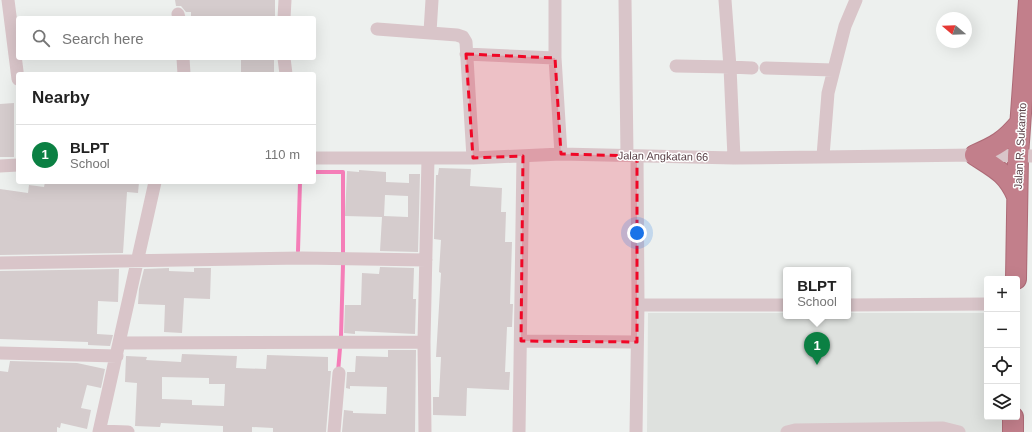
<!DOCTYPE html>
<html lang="en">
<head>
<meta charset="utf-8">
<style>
  :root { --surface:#fff; --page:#f6f6f6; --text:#222; --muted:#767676; --line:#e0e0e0; --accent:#0b8043 }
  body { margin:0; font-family:Helvetica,sans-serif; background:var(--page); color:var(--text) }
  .controls { position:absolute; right:12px; bottom:12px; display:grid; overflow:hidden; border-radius:4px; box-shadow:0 4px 16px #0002 }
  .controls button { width:36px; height:36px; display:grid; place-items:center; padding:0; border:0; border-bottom:1px solid var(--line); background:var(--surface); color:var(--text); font:20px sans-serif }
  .compass { position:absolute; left:936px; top:12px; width:36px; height:36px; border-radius:50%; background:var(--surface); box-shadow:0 4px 16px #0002; rotate:289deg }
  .you { position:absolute; left:637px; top:233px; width:14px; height:14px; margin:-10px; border:3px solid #fff; border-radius:50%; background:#1a73e8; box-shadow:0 0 0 6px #1a73e833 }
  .badge { display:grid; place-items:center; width:26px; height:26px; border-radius:50%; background:var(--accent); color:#fff; font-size:13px; font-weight:700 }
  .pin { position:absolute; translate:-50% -33px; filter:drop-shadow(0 1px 2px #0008) }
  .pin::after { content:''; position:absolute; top:21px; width:14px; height:12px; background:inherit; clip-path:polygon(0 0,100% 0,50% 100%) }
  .popup { position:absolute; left:783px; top:267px; width:68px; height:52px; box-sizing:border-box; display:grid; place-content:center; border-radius:4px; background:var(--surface); filter:drop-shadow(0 1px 3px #0005); font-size:13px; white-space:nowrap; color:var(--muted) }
  .popup b { font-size:15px; color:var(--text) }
  .popup::after { content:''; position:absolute; left:50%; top:100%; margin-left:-8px; border:8px solid transparent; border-top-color:var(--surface) }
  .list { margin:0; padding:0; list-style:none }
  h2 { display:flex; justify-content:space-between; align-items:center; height:52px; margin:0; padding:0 16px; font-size:17px }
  h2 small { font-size:13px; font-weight:400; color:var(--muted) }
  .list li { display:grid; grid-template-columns:26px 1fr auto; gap:12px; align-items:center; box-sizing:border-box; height:60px; padding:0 16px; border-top:1px solid var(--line) }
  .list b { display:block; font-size:15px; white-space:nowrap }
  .list p { margin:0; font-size:13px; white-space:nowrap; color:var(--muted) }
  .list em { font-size:13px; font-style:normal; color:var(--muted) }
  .icon { flex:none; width:22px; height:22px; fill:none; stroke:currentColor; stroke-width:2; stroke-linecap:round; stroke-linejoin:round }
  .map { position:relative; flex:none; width:1032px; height:432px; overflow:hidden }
  .search { position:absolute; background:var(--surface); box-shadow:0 4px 16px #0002; left:16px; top:16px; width:300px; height:44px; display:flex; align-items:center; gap:10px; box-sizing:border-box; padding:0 14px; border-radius:4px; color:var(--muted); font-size:15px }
  .panel { position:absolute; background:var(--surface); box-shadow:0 4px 16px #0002; left:16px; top:72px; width:300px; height:112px; border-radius:4px }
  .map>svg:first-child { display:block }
</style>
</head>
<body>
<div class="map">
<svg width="1032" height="432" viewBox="0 0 1032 432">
  <rect width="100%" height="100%" fill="#edf0ee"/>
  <path fill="#dee1de" d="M648,313h138v3h62v-3h139v104h27v15h-367z"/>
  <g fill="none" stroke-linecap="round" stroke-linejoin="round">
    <path stroke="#f57eb8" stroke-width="4" d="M314,172h29v83
      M298,251l2,-69
      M338,372l3,-36 2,-71"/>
  </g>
  <path fill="#d5cccd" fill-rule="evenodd" d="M175,0h100v18h-84v-6h-5l-5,-6h-5z
    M241,58h33v16h-33z
    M14,103v54h-14v-53z
    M439,168l32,1 -1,17 32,2 -1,24h5l-1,30h7l-2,62h3l-1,23h-5l-2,45h5l-1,18 -42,-2 -1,28 -33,-1v-18h6l2,-40h-5l5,-84 -2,-1 2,-32 -7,-1 2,-64h2z
    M359,170l27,2v10l23,1v-9h11l-2,78 -38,-1 2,-34 -37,-1 2,-45 12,1zM385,195l23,1v21l-24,-1z
    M45,182l26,2 1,-2h67l-1,11 -11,-1 -4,61 -123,2v-66l28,4 1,-8 15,2z
    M380,267l34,1 -1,31h3l-1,35 -60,-3v3l-11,-1 1,-28h16l1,-32 17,1z
    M169,268v3l25,1v-4h17l-1,31 -26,-1 -2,35 -18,-1 1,-27 -27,-1 1,-15 5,-20z
    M119,269l-1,33 -20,-1 -1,33 16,1 -3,11 -22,-1v-3l-88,-3v-68z
    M388,350h28l-1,82h-73l2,-22 9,1v2l33,1 1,-27 -37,-1v3l-4,-1 1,-16h8l1,-16 32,1z
    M182,354l55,2 -1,12 30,1 1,-14 61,2v14h3l-5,61h-53v-4l-21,-1v5h-29v-6l-62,-3 -1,4 -25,-1 2,-43 -12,-1 1,-26 21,1 -1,3 35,2zM162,377l47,1v6h16l-1,22 -32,-1v-5l-30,-1z
    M10,361l67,2 28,6 -4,19 -14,-3 -6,23 10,2 -4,19 -26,-6 -1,5 -3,-1v5h-57v-61l8,1z"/>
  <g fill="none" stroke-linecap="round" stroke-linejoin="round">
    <g stroke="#ad6a76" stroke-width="22">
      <path id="highway" d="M975,155c20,13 32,18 42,41
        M975,155c21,-9 30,-14 45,-32
        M1016,279l2,-123 11,-156
        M1013,432v-15"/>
    </g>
    <path stroke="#d9c5c9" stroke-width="13" d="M8,0l10,79
      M555,0v58l6,96
      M625,0l2,155
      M725,0l5,67 22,1
      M178,14l1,4
      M284,18l1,-18
      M377,29l80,6 6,2 3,5 7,116
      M430,32l2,-32
      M466,54l89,4
      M183,58l1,16
      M284,58l2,16
      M676,66l54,1 4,91
      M766,68l67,2
      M823,156l5,-63 17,-67 11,-26
      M314,158h159l88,-4 173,4 241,-3 57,1
      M0,166l18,-1
      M0,263l302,-5 124,2
      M638,305h148
      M848,305l139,-1
      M521,341l116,1
      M120,343l304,-1
      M0,353l117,3
      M100,431l28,1
      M99,432l56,-250
      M334,432l5,-59
      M425,432l-1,-90 4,-184
      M519,432l4,-276
      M636,432l2,-127 -1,-149
      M787,432l8,-2 148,-2 16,4"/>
    <use href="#highway" stroke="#c27f8b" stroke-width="20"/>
  </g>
  <path fill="#f00726" fill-opacity="0.2" stroke="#f00726" stroke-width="3" stroke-dasharray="8 5" stroke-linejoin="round" d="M466,54l89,4 6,96 76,2v186l-116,-1 2,-185 -50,2z"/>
  <g text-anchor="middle" stroke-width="3" stroke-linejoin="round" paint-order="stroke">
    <g font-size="11" fill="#5c4349" stroke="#fff">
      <text transform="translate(1020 146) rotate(-87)" y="4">Jalan R. Sukamto</text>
      <text transform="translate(663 156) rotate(1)" y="4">Jalan Angkatan 66</text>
    </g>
  </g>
</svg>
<div class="controls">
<button>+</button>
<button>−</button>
<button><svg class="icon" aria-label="locate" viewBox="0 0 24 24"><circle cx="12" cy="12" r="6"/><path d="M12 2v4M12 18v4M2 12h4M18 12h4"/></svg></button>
<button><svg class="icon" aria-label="layers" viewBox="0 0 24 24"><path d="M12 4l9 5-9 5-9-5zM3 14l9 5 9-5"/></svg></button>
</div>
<svg class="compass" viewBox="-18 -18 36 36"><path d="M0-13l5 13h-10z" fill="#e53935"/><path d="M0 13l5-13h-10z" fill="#767676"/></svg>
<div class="you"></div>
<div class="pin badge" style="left:817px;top:365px">1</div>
<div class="popup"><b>BLPT</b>School</div>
<div class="search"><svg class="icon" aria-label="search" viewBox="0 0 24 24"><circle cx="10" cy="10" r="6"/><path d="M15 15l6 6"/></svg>Search here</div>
<section class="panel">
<h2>Nearby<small></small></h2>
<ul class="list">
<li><span class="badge">1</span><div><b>BLPT</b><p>School</p></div><em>110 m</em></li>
</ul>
</section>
</div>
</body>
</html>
